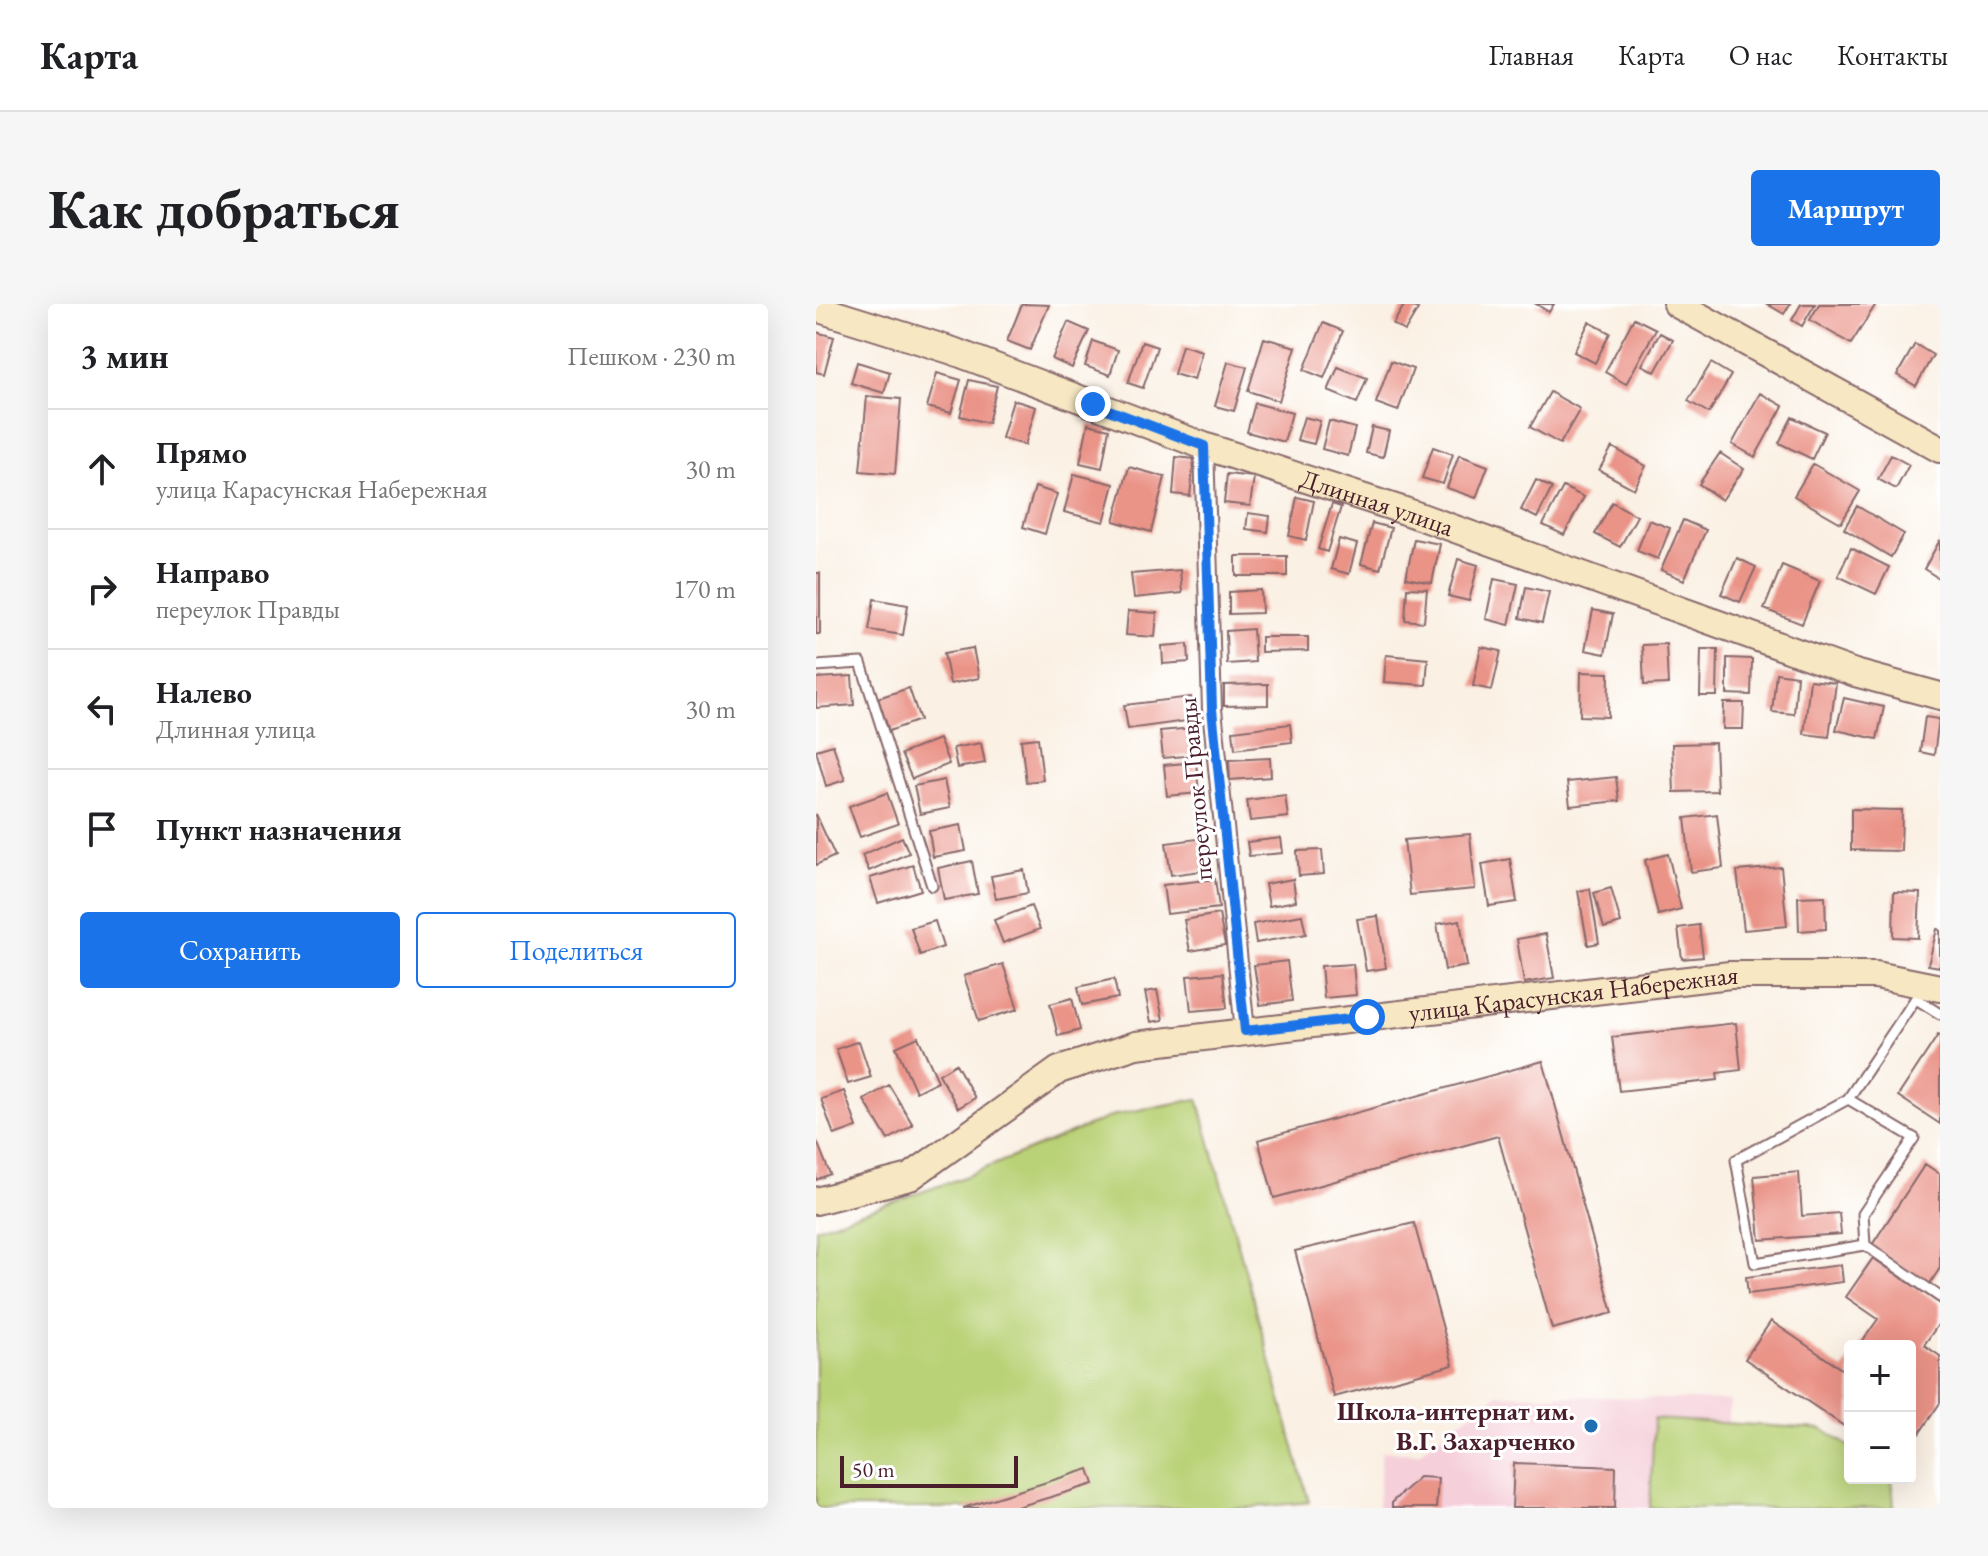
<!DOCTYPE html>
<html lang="ru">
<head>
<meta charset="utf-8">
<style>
  :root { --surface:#fff; --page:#f6f6f6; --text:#202124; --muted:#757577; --line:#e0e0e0; --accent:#1a73e8 }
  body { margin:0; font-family:"EB Garamond",serif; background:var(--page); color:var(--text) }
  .controls { position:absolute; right:24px; bottom:24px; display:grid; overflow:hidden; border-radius:8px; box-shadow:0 8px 32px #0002 }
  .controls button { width:72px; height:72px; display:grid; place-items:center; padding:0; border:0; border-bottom:2px solid var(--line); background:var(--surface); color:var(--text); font:40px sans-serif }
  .scale { position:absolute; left:24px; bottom:20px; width:178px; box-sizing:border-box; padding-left:8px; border:4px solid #4a1f2b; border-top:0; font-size:22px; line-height:28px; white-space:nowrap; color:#4a1f2b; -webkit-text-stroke:6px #fff; paint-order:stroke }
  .stop { position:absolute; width:24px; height:24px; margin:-18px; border:6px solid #1a73e8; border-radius:50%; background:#fff }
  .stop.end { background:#1a73e8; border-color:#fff; box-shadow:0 2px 8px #0008 }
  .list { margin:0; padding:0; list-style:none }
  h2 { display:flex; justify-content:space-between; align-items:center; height:104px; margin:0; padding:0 32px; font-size:34px }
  h2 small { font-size:26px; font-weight:400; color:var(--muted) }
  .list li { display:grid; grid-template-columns:52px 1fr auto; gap:24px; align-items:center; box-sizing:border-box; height:120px; padding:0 32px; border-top:2px solid var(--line) }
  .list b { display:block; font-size:30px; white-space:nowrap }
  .list p { margin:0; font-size:26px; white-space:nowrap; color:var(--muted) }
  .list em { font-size:26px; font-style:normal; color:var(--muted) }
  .actions { display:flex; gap:16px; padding:24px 32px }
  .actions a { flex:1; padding:18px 0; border:2px solid var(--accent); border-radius:8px; text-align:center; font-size:28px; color:var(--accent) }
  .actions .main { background:var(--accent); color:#fff }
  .icon { flex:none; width:44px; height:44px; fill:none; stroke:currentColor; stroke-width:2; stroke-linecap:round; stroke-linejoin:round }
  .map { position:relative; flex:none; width:1124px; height:1204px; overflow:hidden; border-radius:8px }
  header { display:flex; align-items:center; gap:48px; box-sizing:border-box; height:112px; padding:0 40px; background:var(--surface); border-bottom:2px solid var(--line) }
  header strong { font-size:38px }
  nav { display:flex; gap:44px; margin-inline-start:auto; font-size:28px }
  .intro { display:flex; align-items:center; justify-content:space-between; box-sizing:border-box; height:192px; padding:0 48px }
  h1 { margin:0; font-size:56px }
  .button { padding:20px 36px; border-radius:8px; background:var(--accent); color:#fff; font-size:28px; font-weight:700 }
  main { display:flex; gap:48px; padding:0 48px }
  aside { flex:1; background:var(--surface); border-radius:8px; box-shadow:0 8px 32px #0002 }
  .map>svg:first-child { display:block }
</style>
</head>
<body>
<header>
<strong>Карта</strong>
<nav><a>Главная</a><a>Карта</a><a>О нас</a><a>Контакты</a></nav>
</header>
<div class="intro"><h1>Как добраться</h1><a class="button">Маршрут</a></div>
<main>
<aside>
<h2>3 мин<small>Пешком · 230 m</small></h2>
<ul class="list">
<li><svg class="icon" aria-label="ahead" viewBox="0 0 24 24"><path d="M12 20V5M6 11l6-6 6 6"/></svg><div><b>Прямо</b><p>улица Карасунская Набережная</p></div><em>30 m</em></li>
<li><svg class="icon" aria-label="right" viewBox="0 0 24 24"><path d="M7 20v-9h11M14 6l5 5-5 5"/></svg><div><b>Направо</b><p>переулок Правды</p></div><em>170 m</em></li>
<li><svg class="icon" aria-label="left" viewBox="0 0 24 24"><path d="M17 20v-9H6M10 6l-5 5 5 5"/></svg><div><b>Налево</b><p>Длинная улица</p></div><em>30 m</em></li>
<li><svg class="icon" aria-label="arrive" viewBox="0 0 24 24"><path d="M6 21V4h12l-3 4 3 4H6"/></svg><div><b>Пункт назначения</b></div></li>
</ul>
<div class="actions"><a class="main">Сохранить</a><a>Поделиться</a></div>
</aside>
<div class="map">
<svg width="1124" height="1204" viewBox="0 0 1124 1204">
  <rect width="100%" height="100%" fill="#fff"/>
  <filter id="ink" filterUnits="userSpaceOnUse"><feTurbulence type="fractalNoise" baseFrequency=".0125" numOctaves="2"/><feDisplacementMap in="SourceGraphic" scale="16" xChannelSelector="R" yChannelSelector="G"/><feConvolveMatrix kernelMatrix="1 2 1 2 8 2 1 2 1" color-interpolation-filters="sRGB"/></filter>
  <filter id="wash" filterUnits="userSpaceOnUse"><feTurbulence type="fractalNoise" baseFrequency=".006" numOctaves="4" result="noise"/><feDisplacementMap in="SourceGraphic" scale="32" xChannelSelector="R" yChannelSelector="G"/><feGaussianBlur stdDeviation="1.8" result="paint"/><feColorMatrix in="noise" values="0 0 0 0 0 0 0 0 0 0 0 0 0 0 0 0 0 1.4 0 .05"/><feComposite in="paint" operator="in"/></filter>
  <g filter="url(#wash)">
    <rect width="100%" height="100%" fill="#faf0e3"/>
    <path fill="#f5cfd9" d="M682,1090l232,7 -9,107h-343l4,-57 36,2z"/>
    <path fill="#bad277" stroke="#827851" stroke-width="2" d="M382,795l111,403 -65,6h-428v-280l143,-49 158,-65z
      M838,1115l168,10 28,18v31h42l2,30h-244z"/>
    <g id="blocks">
      <path fill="#ea9387" d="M206,0l27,1 -19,45 -23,-9z
        M589,0l13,5 -13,22 -12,-7z
        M720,0h18l-5,8z
        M951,0h23l-6,10z
        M985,0h14l-13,22 -10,-6z
        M1003,0h57l-25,40 -41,-24z
        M818,14l22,11 -30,55 -21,-12z
        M252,18l21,9 -17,37 -20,-9z
        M773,18l21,11 -15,30 -21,-11z
        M507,19l20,8 -19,47 -20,-8z
        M0,28l18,5 -10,37 -8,-2z
        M844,29l13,7 -18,32 -13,-7z
        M448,34l32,9 -17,54 -31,-10z
        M277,37l25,9 -8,25 -25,-9z
        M326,38l15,5 -14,41 -15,-5z
        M1099,40l18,11 -17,31 -19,-11z
        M366,41l20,6 -8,29 -20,-6z
        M575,57l22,8 -15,42 -22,-8z
        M41,58l33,10 -6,21 -33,-10z
        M412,58l19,5 -13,44 -19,-5z
        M895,59l20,12 -22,38 -21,-12z
        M522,63l29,11 -10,25 -29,-12z
        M121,69l24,7 -10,33 -24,-6z
        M153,76l28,6 -9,37 -28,-7z
        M734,88l30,17 -20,35 -30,-17z
        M944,89l23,13 -28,51 -23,-13z
        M51,92l34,3 -6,75 -35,-3z
        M197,96l23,7 -11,38 -23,-7z
        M439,99l37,10 -8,29 -37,-10z
        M488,113l16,4 -6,23 -17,-4z
        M976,113l33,15 -13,27 -33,-16z
        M513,117l26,7 -7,28 -26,-7z
        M272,120l21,5 -7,39 -22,-5z
        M556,123l17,4 -6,26 -17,-4z
        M617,143l20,7 -10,30 -21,-6z
        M796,143l34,19 -12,23 -35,-19z
        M904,149l24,16 -22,31 -23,-16z
        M643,151l29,11 -12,32 -29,-10z
        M1075,151l18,10 -13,24 -18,-10z
        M360,153l18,2 -4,37 -17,-2z
        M997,160l47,27 -19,32 -47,-27z
        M313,163l36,10 -14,55 -37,-11z
        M258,170l40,10 -10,38 -40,-10z
        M411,170l27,3 -4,29 -26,-3z
        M720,176l16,8 -15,30 -16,-8z
        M219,183l22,7 -12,40 -22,-7z
        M747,183l21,10 -20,38 -21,-10z
        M481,193l17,4 -8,39 -17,-4z
        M796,198l25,14 -17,31 -25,-13z
        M516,200l9,3 -14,45 -9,-3z
        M1041,202l47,28 -13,23 -47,-28z
        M432,209l22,3 -2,16 -22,-3z
        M833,216l21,8 -12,31 -21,-8z
        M867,216l23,10 -22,50 -23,-10z
        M556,219l19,5 -11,41 -19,-5z
        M523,235l18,5 -8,30 -18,-5z
        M598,235l26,5 -8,39 -26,-5z
        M1124,236v39l-16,-10z
        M1035,244l38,19 -13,27 -38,-18z
        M420,252h51v20h-51z
        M921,254l19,9 -16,35 -19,-8z
        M642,255l20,6 -9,36 -21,-5z
        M966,261l38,16 -18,43 -38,-15z
        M364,266l2,23 -48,5 -3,-24z
        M0,269h4v61h-4z
        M678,275l24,5 -9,41 -23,-6z
        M710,283l23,5 -7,31 -22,-5z
        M591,284l20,1 -3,33 -19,-2z
        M445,286l1,23 -33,1v-22z
        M58,295l34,6 -5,30 -34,-5z
        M777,306l20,4 -8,40 -20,-4z
        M312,307l29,2 -2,24 -29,-2z
        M437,325l2,33 -28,2 -1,-33z
        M445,333h47v14l-47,1z
        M372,340l1,18 -26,2 -1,-18z
        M850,340l2,40 -24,1 -2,-40z
        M665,343l20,4 -9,39 -19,-4z
        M157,344l6,30 -29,6 -6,-31z
        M885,345h17l-1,47h-17z
        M570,351l42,4 -2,26 -42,-3z
        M911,354l25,1 -1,36 -24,-1z
        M765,368l28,1 -1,44 -28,-1z
        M960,369l21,3 -3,38 -22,-2z
        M36,372l2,29 -38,3v-30z
        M994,376l26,3 -7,54 -25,-3z
        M452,380v21l-44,1v-21z
        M93,384l11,32 -31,11 -11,-33z
        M375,393l3,23 -66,9 -4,-24z
        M1028,394l40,9 -7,32 -41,-9z
        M908,399h20l-1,26h-20z
        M1109,413l14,2 -5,36 -14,-3z
        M474,420l2,18 -57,7 -2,-18z
        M378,424l3,27 -34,3 -3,-27z
        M222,434l5,42 -17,2 -5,-42z
        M123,435l10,25 -37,15 -11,-25z
        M165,439l4,20 -28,5 -4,-20z
        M899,439l2,48 -43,1 -2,-48z
        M17,441l12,35 -19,6 -10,-36z
        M454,454l1,19 -41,3 -1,-20z
        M380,458l3,31 -32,3 -3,-31z
        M800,473l3,24 -49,5 -3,-24z
        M128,476l6,28 -30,6 -6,-28z
        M71,489l11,31 -38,13 -11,-31z
        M469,491l3,22 -38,4 -3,-21z
        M1035,505l51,1 -1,41 -50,-1z
        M0,510l19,42 -19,9z
        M901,510l6,54 -32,4 -6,-54z
        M145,521l5,26 -33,6 -4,-26z
        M654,530l5,55 -65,6 -6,-55z
        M86,533l7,16 -40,18 -7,-16z
        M389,534l4,32 -38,5 -5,-32z
        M465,534l2,15 -34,3 -2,-14z
        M506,546l2,24 -25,2 -2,-25z
        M852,550l13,55 -23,6 -13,-55z
        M694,555l7,43 -28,4 -7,-42z
        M156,557l6,33 -34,6 -6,-32z
        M97,561l8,25 -43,13 -8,-25z
        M965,563l6,59 -43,4 -7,-59z
        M208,566l4,23 -32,6 -5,-23z
        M399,575l4,29 -52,6 -4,-29z
        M477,575l3,22 -27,5 -4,-22z
        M795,584l10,35 -17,5 -10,-35z
        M774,585l9,54 -11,2 -10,-54z
        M1078,588l26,1 -2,45 -25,-1z
        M1009,592l1,33 -27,2 -1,-34z
        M215,602l9,23 -37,14 -9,-23z
        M403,610l6,31 -35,6 -6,-31z
        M486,611l4,19 -50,9 -3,-19z
        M562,612l8,52 -20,3 -9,-52z
        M644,616l7,46 -22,4 -8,-46z
        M119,617l8,26 -23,8 -9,-27z
        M883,621l4,32 -21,2 -4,-31z
        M1121,625l3,1v37l-12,-2z
        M730,630l8,44 -30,5 -7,-44z
        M471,657l5,40 -32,4 -6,-40z
        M187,660l15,45 -39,12 -15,-45z
        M537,660l3,31 -32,3 -3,-32z
        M407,669l4,35 -36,3 -4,-35z
        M298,675l4,19 -36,7 -4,-18z
        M341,686l6,30 -12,2 -6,-30z
        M256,694l8,32 -22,6 -8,-32z
        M920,719l5,47 -24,3 1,7 -99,11 -7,-54z
        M1122,731l2,1v88l-42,-28z
        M102,733l20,44 -22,11 -20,-45z
        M43,737l12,36 -23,7 -12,-35z
        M727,757l70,252 -61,16 -54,-193 -224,62 -16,-58z
        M140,760l19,34 -17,10 -19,-34z
        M73,781l24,40 -25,15 -24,-40z
        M28,787l13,36 -23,8 -13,-36z
        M0,835l14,35 -14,6z
        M1109,860l15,10v94l-11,17 -59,-37z
        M983,868l3,44 37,-3 2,21 -81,6 -6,-64z
        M598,919l39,142 -119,32 -39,-146z
        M1057,954l67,46v18l-16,23 16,11v47l-30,44v-101h-51l19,-27 -32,-22z
        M1025,961l2,17 -95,12 -2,-17z
        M955,1017l72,49 7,-10v70l-105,-71z
        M698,1159l102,4 -1,41h-103z
        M273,1165l5,15 -80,24h-51z
        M603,1173l19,1 -2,30h-44v-6z"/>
    </g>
  </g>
  <g filter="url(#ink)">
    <use href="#blocks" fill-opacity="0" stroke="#88686b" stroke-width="2"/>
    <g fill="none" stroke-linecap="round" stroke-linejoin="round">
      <g stroke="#88686b" stroke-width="13">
        <path id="lane" d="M0,362l45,-3 71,223
          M1100,695l24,15
          M1032,795l-112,61 19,103 110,-18 -2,-31 51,-76 -66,-39 74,-110
          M1049,941l75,52"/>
      </g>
      <g stroke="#88686b" stroke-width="22">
        <path id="street" d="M388,142l8,263 33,322"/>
      </g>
      <g stroke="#88686b" stroke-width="30">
        <g id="secondary">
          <path d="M861,0l263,145"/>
          <path id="s1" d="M0,4l137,43 251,95 201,65 450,162 85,23"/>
          <path id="s2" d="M0,897l94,-24 149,-107 77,-25 594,-70h146l64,13"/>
        </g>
      </g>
      <use href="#lane" stroke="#fff" stroke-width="9"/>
      <use href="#street" stroke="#fff" stroke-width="18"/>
      <use href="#secondary" stroke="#f7e8c3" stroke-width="26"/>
    </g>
  </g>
  <g fill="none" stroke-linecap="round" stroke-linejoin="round" filter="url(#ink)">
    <path stroke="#1a73e8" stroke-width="10" d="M277,100l111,42 8,263 33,322 122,-14"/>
  </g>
  <circle fill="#1f6fb2" stroke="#fff" stroke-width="3" cx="775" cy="1122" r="8"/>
  <g text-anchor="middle" stroke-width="6" stroke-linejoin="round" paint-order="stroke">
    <g font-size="26" fill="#4a1f2b" stroke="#fff">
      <text dy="9" stroke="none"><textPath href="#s1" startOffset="594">Длинная улица</textPath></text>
      <text transform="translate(379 485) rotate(-95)" y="9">переулок Правды</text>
      <text dy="9" stroke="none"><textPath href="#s2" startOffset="802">улица Карасунская Набережная</textPath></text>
    </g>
    <g font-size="26" font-weight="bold" fill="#4a1f2b" stroke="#fff" text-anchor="end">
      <text x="759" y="1116">Школа-интернат им.<tspan x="759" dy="30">В.Г. Захарченко</tspan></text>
    </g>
  </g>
</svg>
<div class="controls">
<button>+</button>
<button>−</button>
</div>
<div class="scale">50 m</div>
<div class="stop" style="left:551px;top:713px"></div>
<div class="stop end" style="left:277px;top:100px"></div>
</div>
</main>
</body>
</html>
